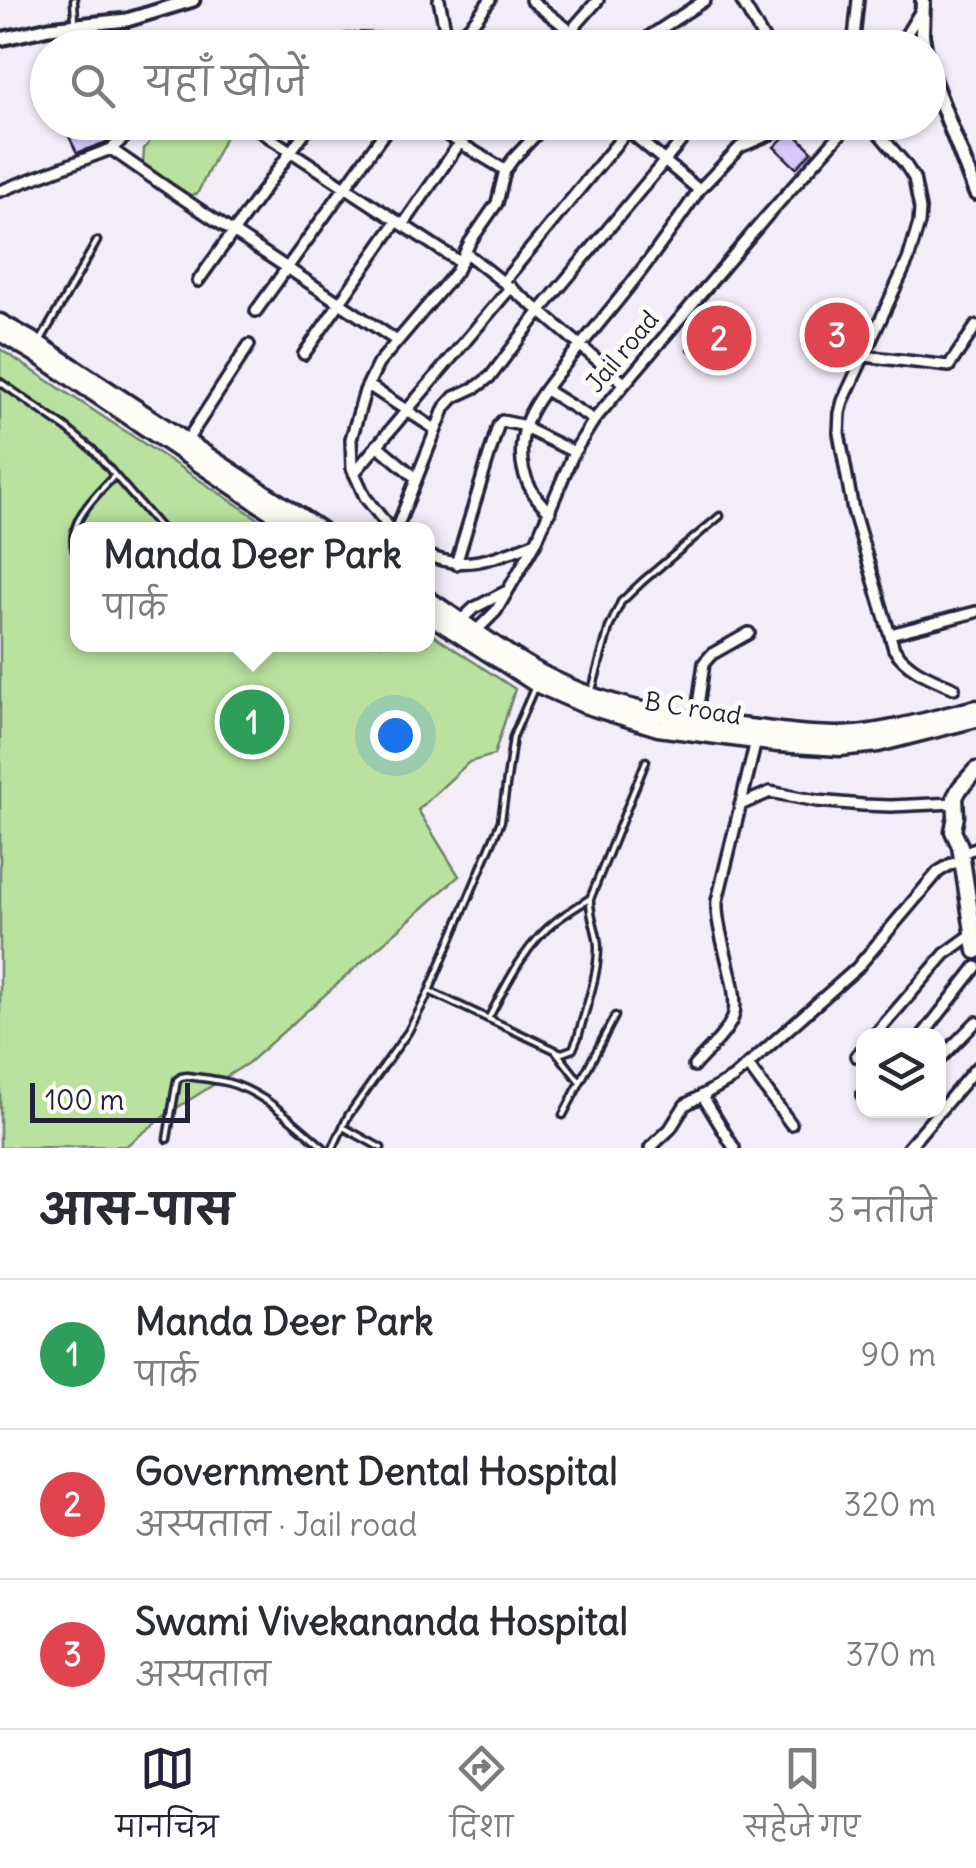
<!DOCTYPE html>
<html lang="hi">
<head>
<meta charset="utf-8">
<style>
  :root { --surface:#fff; --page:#f7f7f7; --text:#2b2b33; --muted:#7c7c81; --line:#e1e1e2; --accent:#22223b }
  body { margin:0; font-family:Delius,"Playpen Sans Deva",sans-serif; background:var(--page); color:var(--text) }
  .controls { position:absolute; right:30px; bottom:30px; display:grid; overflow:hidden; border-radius:20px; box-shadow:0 2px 8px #0004 }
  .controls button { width:90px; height:90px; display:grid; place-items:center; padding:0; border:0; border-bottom:2px solid var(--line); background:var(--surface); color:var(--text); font:50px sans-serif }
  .scale { position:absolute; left:30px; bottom:25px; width:160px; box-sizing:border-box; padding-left:10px; border:5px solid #22223b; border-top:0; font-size:28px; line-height:35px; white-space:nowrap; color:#22223b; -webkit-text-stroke:8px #fdfcf7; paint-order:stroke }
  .you { position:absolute; left:395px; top:735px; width:35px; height:35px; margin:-25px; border:8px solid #fff; border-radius:50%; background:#1a73e8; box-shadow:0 0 0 15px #1a73e833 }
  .badge { display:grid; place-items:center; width:65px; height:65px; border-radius:50%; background:var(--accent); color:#fff; font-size:32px; font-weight:700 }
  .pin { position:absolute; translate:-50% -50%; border:5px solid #fff; box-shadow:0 2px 10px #0006 }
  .popup { position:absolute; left:70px; top:522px; width:365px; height:130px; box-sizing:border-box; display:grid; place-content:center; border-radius:20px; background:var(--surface); filter:drop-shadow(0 2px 8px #0005); font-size:32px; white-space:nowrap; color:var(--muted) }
  .popup b { font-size:38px; color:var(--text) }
  .popup::after { content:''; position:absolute; left:50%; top:100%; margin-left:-20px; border:20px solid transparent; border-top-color:var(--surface) }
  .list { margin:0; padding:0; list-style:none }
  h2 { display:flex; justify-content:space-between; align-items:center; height:130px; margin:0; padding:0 40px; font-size:42px }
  h2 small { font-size:32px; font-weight:400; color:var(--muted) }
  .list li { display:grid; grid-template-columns:65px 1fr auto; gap:30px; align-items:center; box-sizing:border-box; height:150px; padding:0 40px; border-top:2px solid var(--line) }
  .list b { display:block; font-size:38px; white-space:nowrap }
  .list p { margin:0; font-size:32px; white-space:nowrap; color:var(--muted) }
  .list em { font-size:32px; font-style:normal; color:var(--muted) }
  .icon { flex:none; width:55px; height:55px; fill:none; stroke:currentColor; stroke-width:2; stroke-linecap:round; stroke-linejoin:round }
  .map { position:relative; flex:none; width:976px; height:1148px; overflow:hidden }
  .search { position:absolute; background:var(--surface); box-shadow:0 2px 8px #0004; left:30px; right:30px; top:30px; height:110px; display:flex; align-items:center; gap:25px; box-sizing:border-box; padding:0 35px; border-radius:55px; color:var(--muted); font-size:38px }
  .sheet { height:580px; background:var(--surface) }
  nav { display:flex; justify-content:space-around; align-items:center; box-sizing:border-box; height:140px; border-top:2px solid var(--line); background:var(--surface); font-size:28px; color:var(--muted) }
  nav a { display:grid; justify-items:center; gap:5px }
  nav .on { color:var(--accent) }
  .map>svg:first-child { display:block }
</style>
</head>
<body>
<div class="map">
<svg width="976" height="1148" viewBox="0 0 976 1148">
  <rect width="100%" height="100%" fill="#f2edf8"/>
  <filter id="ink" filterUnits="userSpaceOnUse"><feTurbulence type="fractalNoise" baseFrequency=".01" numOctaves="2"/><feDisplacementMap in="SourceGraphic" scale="20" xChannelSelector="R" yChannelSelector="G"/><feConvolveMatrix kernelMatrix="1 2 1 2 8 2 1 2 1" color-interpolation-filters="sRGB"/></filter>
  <g filter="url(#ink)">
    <path fill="#bae29e" stroke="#6e826c" stroke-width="2.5" d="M226,123l5,2 -34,69 -7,1 -47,-31 1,-15 20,-26z
      M0,349l274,180 -197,1v114h350v-13l88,58 -21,66 -25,7 -51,48 41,66 -211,187 -81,51 -41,32 -126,2z"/>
    <path fill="#d8c9fb" stroke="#22223b" stroke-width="2.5" d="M62,122h35l10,20 -30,11z
      M794,133l18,18 -16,17 -22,-21 9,-9z
      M722,305l23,18 -35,44 -23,-18z
      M827,309l28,15 -5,8 5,2 -13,23 -14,-8 3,-5 -18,-11z"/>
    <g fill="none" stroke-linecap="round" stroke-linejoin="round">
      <g stroke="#22223b" stroke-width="11">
        <path id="service" d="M74,0l1,22
          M41,340l56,-99
          M0,382l66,46 27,22 69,80
          M77,556c-14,-32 18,-59 37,-80
          M592,690l17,-62 12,-26 22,-21 77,-65
          M429,991l126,59 7,3 11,-4 5,-12c7,-28 20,-60 20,-89 0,-17 -9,-32 -8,-49l56,-138
          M488,1019c19,-35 36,-73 68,-98 10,-8 22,-15 33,-22
          M555,1050l25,32
          M563,1115l52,-99
          M343,1127l38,21
          M167,1139l10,-59 4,-3 6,-1c13,2 26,3 39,6 39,10 68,41 98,66
          M333,1148l15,-32 60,-84 19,-36 74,-175 12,-84 22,-51"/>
      </g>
      <g stroke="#22223b" stroke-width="16">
        <path id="minor" d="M439,0l8,38
          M531,0l61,48
          M741,0l28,48
          M284,48l7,-9h4l13,9
          M322,48c44,-24 102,11 142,-17 11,-8 18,-21 26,-31
          M466,48l5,-22
          M565,48l11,-23 22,-25
          M643,48l7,-12 55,-36
          M853,48l5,-48
          M898,48l22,-36
          M246,122l215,141
          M425,122l80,48
          M618,122l81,68 41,-43 59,-25
          M869,122l36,42 9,14 6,31 -1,14 -11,37 -65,141 -3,12 -1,20 14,77 41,139c14,21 37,29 60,39
          M111,149l59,41 227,151
          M0,191l111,-42 32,-27
          M403,225l56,-81
          M466,253l74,58 84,72
          M198,281l114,-159
          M504,281l124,-151
          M256,311l136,-189
          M304,354l93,-133
          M864,356l85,10 27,-40
          M368,385l67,44
          M546,390l48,30
          M186,442l63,-97
          M377,445l39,33
          M354,473l157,-186
          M550,512c-28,-25 -35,-55 -23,-91 10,-28 54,-75 74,-100 35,-42 67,-85 98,-131
          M391,530l-26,-33 -13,-29 -1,-29 14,-48 13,-27 78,-92 14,-30 27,-39 8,-33 8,-11 35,-37
          M396,530l49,-123 9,-10 24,-11 13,-10 49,-65 157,-189
          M427,555c38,17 71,2 107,-12
          M456,564l42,-138 4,-5 24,5 5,5 43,21
          M460,621l14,-13 31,-16
          M890,634l86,-22
          M472,635l24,-24 40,-69 38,-90 20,-32 172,-203 85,-95
          M696,720l8,-57 8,-9 37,-21
          M740,805l30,-13 47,9 46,4 28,1 64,-3
          M961,853l15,-5
          M874,1036l71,-82 29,-21
          M922,1036l54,-69
          M856,1056l8,-8
          M938,1061l38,-39
          M748,1065l43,59
          M694,1066c12,-14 32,-31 39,-49 9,-25 -18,-83 -16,-116l39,-160
          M702,1095l32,53
          M862,1095l2,-1
          M650,1148l20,-19 15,-24 48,-27 124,-110 81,-96 13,-8 11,-3
          M908,1148l68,-80"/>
      </g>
      <g stroke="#22223b" stroke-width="19">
        <path id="tertiary" d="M0,39l49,-11 78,-8 66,-20"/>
      </g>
      <g stroke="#22223b" stroke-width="20">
        <path id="secondary" d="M923,0l-1,34 2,14
          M928,68l48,125"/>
      </g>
      <g stroke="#22223b" stroke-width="21">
        <path id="primary" d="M0,322l39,22 282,186
          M0,333l34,20 264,177
          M427,598c38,25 75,54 116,76 66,35 140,46 214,54 33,4 66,9 99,6 40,-4 81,-17 120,-26
          M427,614l109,70 48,21 74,23 120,16 62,4 38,-4 98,-25
          M976,770l-16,18 -5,9 1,19 -3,15 7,15 16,105"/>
      </g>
      <use href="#service" stroke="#fdfcf7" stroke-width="4"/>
      <use href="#minor" stroke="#fdfcf7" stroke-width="9"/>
      <use href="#tertiary" stroke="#fdfcf7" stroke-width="11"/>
      <use href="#secondary" stroke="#fdfcf7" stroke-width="12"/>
      <use href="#primary" stroke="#fdfcf7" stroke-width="14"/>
    </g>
  </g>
  <g text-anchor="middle" stroke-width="10" stroke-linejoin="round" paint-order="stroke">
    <g font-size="25" fill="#22223b" stroke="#fdfcf7">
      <text transform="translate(622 351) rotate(-50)" y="9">Jail road</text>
      <text transform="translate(693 708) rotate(9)" y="9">B C road</text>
    </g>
  </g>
</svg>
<div class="controls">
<button><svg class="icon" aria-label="layers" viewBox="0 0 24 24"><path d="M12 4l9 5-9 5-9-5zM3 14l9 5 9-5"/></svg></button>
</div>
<div class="scale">100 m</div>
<div class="you"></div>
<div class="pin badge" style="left:252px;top:722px;background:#2e9e5b">1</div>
<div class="popup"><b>Manda Deer Park</b>पार्क</div>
<div class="pin badge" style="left:719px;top:338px;background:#e0444e">2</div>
<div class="pin badge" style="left:837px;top:335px;background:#e0444e">3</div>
<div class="search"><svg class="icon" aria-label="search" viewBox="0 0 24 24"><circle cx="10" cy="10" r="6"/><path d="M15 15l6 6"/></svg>यहाँ खोजें</div>
</div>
<section class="sheet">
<h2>आस-पास<small>3 नतीजे</small></h2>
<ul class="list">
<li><span class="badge" style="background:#2e9e5b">1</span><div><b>Manda Deer Park</b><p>पार्क</p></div><em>90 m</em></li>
<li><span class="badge" style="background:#e0444e">2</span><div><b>Government Dental Hospital</b><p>अस्पताल · Jail road</p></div><em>320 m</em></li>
<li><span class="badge" style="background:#e0444e">3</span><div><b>Swami Vivekananda Hospital</b><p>अस्पताल</p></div><em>370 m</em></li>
</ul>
</section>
<nav>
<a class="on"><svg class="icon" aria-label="map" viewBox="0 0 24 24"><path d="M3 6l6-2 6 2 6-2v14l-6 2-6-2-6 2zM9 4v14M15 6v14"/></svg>मानचित्र</a>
<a><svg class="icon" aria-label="directions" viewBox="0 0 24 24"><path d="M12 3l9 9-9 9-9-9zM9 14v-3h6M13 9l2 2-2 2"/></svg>दिशा</a>
<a><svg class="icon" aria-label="saved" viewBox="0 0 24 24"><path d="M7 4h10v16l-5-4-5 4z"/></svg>सहेजे गए</a>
</nav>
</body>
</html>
